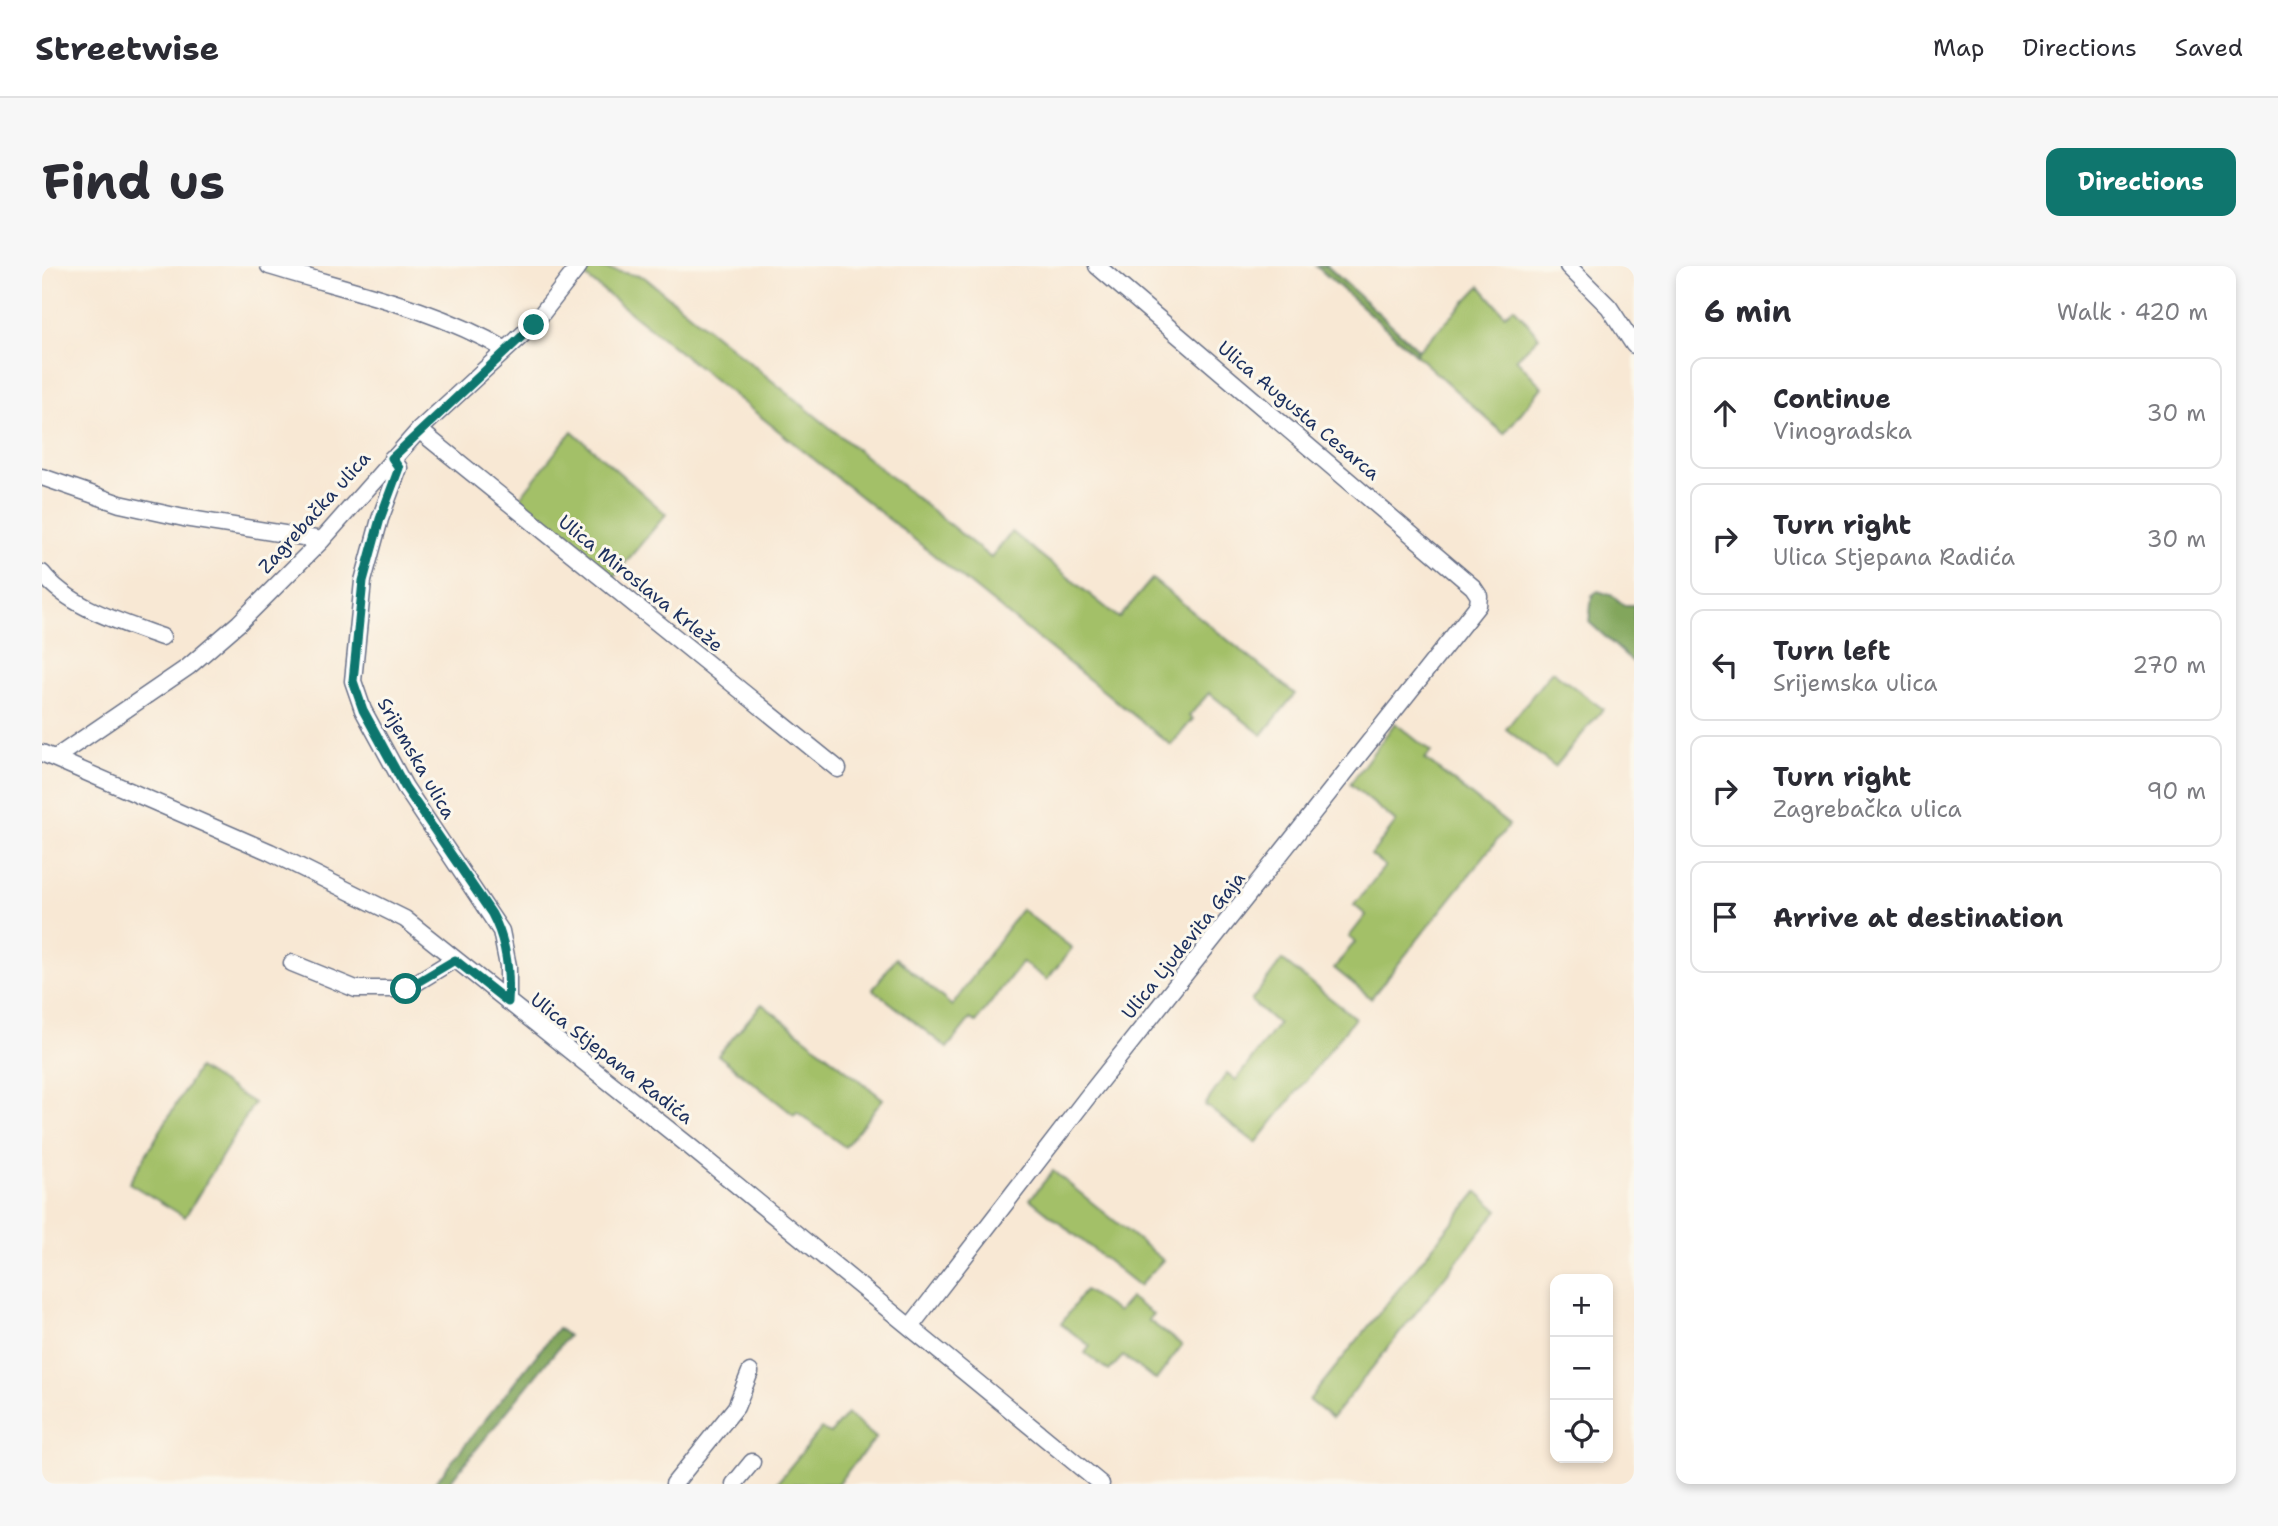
<!DOCTYPE html>
<html lang="en">
<head>
<meta charset="utf-8">
<style>
  :root { --surface:#fff; --page:#f7f7f7; --text:#2b2b33; --muted:#7c7c81; --line:#e1e1e2; --accent:#0f766e }
  body { margin:0; font-family:"Shantell Sans",sans-serif; background:var(--page); color:var(--text) }
  .controls { position:absolute; right:21px; bottom:21px; display:grid; overflow:hidden; border-radius:14px; box-shadow:0 4px 10px #0003 }
  .controls button { width:63px; height:63px; display:grid; place-items:center; padding:0; border:0; border-bottom:2px solid var(--line); background:var(--surface); color:var(--text); font:35px sans-serif }
  .stop { position:absolute; width:21px; height:21px; margin:-16px; border:5px solid #0f766e; border-radius:50%; background:#fff }
  .stop.end { background:#0f766e; border-color:#fff; box-shadow:0 2px 7px #0008 }
  .list { margin:0; padding:0; list-style:none }
  h2 { display:flex; justify-content:space-between; align-items:center; height:91px; margin:0; padding:0 28px; font-size:30px }
  h2 small { font-size:23px; font-weight:400; color:var(--muted) }
  .list li { display:grid; grid-template-columns:46px 1fr auto; gap:21px; align-items:center; box-sizing:border-box; height:112px; margin:0 14px 14px; padding:0 14px; border:2px solid var(--line); border-radius:14px }
  .list b { display:block; font-size:26px; white-space:nowrap }
  .list p { margin:0; font-size:23px; white-space:nowrap; color:var(--muted) }
  .list em { font-size:23px; font-style:normal; color:var(--muted) }
  .icon { flex:none; width:38px; height:38px; fill:none; stroke:currentColor; stroke-width:2; stroke-linecap:round; stroke-linejoin:round }
  .map { position:relative; flex:none; width:1592px; height:1218px; overflow:hidden; border-radius:14px }
  header { display:flex; align-items:center; gap:42px; box-sizing:border-box; height:98px; padding:0 35px; background:var(--surface); border-bottom:2px solid var(--line) }
  header strong { font-size:33px }
  nav { display:flex; gap:38px; margin-inline-start:auto; font-size:24px }
  .intro { display:flex; align-items:center; justify-content:space-between; box-sizing:border-box; height:168px; padding:0 42px }
  h1 { margin:0; font-size:49px }
  .button { padding:18px 32px; border-radius:14px; background:var(--accent); color:#fff; font-size:24px; font-weight:700 }
  main { display:flex; gap:42px; padding:0 42px }
  aside { flex:1; background:var(--surface); border-radius:14px; box-shadow:0 4px 10px #0003 }
  .map>svg:first-child { display:block }
</style>
</head>
<body>
<header>
<strong>Streetwise</strong>
<nav><a>Map</a><a>Directions</a><a>Saved</a></nav>
</header>
<div class="intro"><h1>Find us</h1><a class="button">Directions</a></div>
<main>
<div class="map">
<svg width="1592" height="1218" viewBox="0 0 1592 1218">
  <rect width="100%" height="100%" fill="#fbf7ec"/>
  <filter id="ink" filterUnits="userSpaceOnUse"><feTurbulence type="fractalNoise" baseFrequency=".0143" numOctaves="2"/><feDisplacementMap in="SourceGraphic" scale="14" xChannelSelector="R" yChannelSelector="G"/><feConvolveMatrix kernelMatrix="1 2 1 2 8 2 1 2 1" color-interpolation-filters="sRGB"/></filter>
  <filter id="wash" filterUnits="userSpaceOnUse"><feTurbulence type="fractalNoise" baseFrequency=".00686" numOctaves="4" result="noise"/><feDisplacementMap in="SourceGraphic" scale="28" xChannelSelector="R" yChannelSelector="G"/><feGaussianBlur stdDeviation="1.57" result="paint"/><feColorMatrix in="noise" values="0 0 0 0 0 0 0 0 0 0 0 0 0 0 0 0 0 1.4 0 .05"/><feComposite in="paint" operator="in"/></filter>
  <g filter="url(#wash)">
    <rect width="100%" height="100%" fill="#f8e8d4"/>
    <path fill="#a3c067" stroke="#5f7862" stroke-width="2" d="M549,0l53,11 347,281 21,-26 107,86 33,-39 143,115 -33,41 -53,-42 -20,23 4,3 -22,26 -586,-469z
      M1438,20l25,29 9,-8 25,30 -23,22 26,28 -38,47 -89,-80z
      M530,165l94,83 -56,67 -95,-77z
      M1510,405l51,38 -48,58 -49,-38z
      M1353,457l36,29 -6,7 84,66 -138,173 -37,-30 21,-26 -6,-5 17,-22 -12,-10 31,-39 -14,-11 25,-33 -46,-38z
      M979,643l51,39 -25,32 -25,-18 -46,60 -6,-3 -23,29 -74,-59 23,-31 56,48z
      M1240,694l73,58 -99,125 -51,-38 22,-32 9,7 42,-56 -27,-23z
      M720,738l121,95 -38,48 -48,-35 -3,3 -76,-60z
      M156,802l56,35 -69,114 -56,-34z
      M1011,905l110,89 -24,26 -109,-87z
      M1435,926l21,18 -166,208 -23,-18z
      M1043,1024l33,22 12,-14 23,16 -5,6 34,25 -26,35 -33,-24 -14,15 -24,-18 5,-7 -29,-22z
      M805,1148l29,24 -39,46h-61l45,-55 9,5z"/>
    <path fill="#82a65c" stroke="#4e6a5d" stroke-width="2" d="M1274,0h11l91,83 -3,5z
      M1556,325l15,5 11,9h10v58l-45,-41 3,-27z
      M516,1062l10,8 -120,148h-14z"/>
  </g>
  <g filter="url(#ink)">
    <g fill="none" stroke-linecap="round" stroke-linejoin="round">
      <g stroke="#687087" stroke-width="19">
        <path id="minor" d="M227,0c81,25 164,41 237,84
          M1526,0l41,41 25,38
          M377,164l419,339
          M350,192l7,10 -19,51 -17,62 -10,100 10,29 42,77 96,144 7,35v36
          M0,211l78,27 64,14 138,22
          M0,307c28,35 79,49 120,64
          M0,487l228,99 135,67 283,226 413,339
          M13,492l133,-91 51,-44 83,-83 97,-110 114,-105 46,-59
          M250,697l64,26h50l49,-30
          M868,1061l179,-232 389,-490 1,-9 -6,-9 -376,-321
          M632,1218l62,-77 14,-35
          M692,1218l18,-22"/>
      </g>
      <use href="#minor" stroke="#fff" stroke-width="16"/>
    </g>
  </g>
  <g fill="none" stroke-linecap="round" stroke-linejoin="round" filter="url(#ink)">
    <path stroke="#0f766e" stroke-width="9" d="M364,723l49,-29 53,42c2,-31 -1,-60 -16,-88l-87,-127 -42,-77 -10,-29 10,-100 17,-62 19,-51 -7,-10 142,-133"/>
  </g>
  <g text-anchor="middle" stroke-width="6" stroke-linejoin="round" paint-order="stroke">
    <g font-size="19" fill="#1b2f5e" stroke="#fbf7ec">
      <text transform="translate(1257 144) rotate(40)" y="7">Ulica Augusta Cesarca</text>
      <text transform="translate(272 246) rotate(-48)" y="7">Zagrebačka ulica</text>
      <text transform="translate(599 317) rotate(39)" y="7">Ulica Miroslava Krleže</text>
      <text transform="translate(375 492) rotate(60)" y="7">Srijemska ulica</text>
      <text transform="translate(1141 679) rotate(-51)" y="7">Ulica Ljudevita Gaja</text>
      <text transform="translate(570 792) rotate(38)" y="7">Ulica Stjepana Radića</text>
    </g>
  </g>
</svg>
<div class="controls">
<button>+</button>
<button>−</button>
<button><svg class="icon" aria-label="locate" viewBox="0 0 24 24"><circle cx="12" cy="12" r="6"/><path d="M12 2v4M12 18v4M2 12h4M18 12h4"/></svg></button>
</div>
<div class="stop" style="left:364px;top:723px"></div>
<div class="stop end" style="left:492px;top:59px"></div>
</div>
<aside>
<h2>6 min<small>Walk · 420 m</small></h2>
<ul class="list">
<li><svg class="icon" aria-label="ahead" viewBox="0 0 24 24"><path d="M12 20V5M6 11l6-6 6 6"/></svg><div><b>Continue</b><p>Vinogradska</p></div><em>30 m</em></li>
<li><svg class="icon" aria-label="right" viewBox="0 0 24 24"><path d="M7 20v-9h11M14 6l5 5-5 5"/></svg><div><b>Turn right</b><p>Ulica Stjepana Radića</p></div><em>30 m</em></li>
<li><svg class="icon" aria-label="left" viewBox="0 0 24 24"><path d="M17 20v-9H6M10 6l-5 5 5 5"/></svg><div><b>Turn left</b><p>Srijemska ulica</p></div><em>270 m</em></li>
<li><svg class="icon" aria-label="right" viewBox="0 0 24 24"><path d="M7 20v-9h11M14 6l5 5-5 5"/></svg><div><b>Turn right</b><p>Zagrebačka ulica</p></div><em>90 m</em></li>
<li><svg class="icon" aria-label="arrive" viewBox="0 0 24 24"><path d="M6 21V4h12l-3 4 3 4H6"/></svg><div><b>Arrive at destination</b></div></li>
</ul>
</aside>
</main>
</body>
</html>
